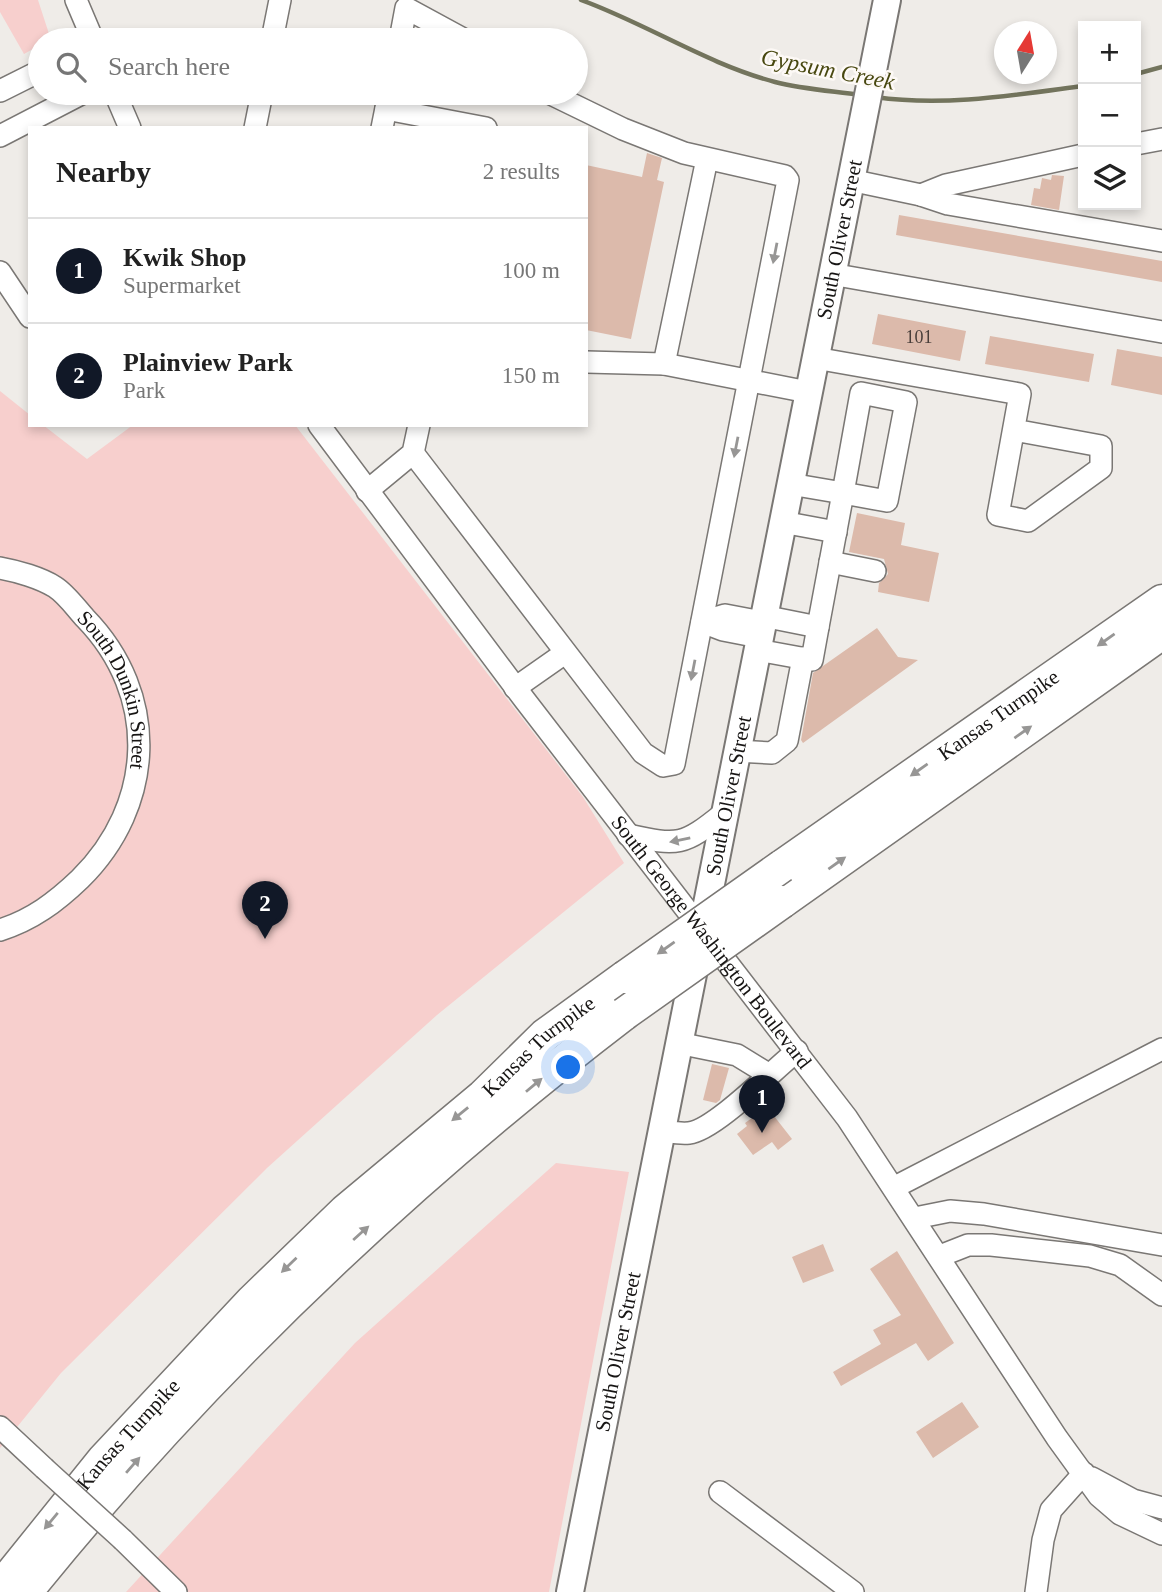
<!DOCTYPE html>
<html lang="en">
<head>
<meta charset="utf-8">
<style>
  :root { --surface:#fff; --page:#f2f2f2; --text:#222; --muted:#767676; --line:#e0e0e0; --accent:#111827 }
  body { margin:0; font-family:Georgia,serif; background:var(--page); color:var(--text) }
  .controls { position:absolute; right:21px; top:21px; display:grid; overflow:hidden; border-radius:0px; box-shadow:0 4px 10px #0003 }
  .controls button { width:63px; height:63px; display:grid; place-items:center; padding:0; border:0; border-bottom:2px solid var(--line); background:var(--surface); color:var(--text); font:35px sans-serif }
  .compass { position:absolute; left:994px; top:21px; width:63px; height:63px; border-radius:50%; background:var(--surface); box-shadow:0 4px 10px #0003; rotate:11deg }
  .you { position:absolute; left:569px; top:1068px; width:24px; height:24px; margin:-18px; border:5px solid #fff; border-radius:50%; background:#1a73e8; box-shadow:0 0 0 10px #1a73e833 }
  .badge { display:grid; place-items:center; width:46px; height:46px; border-radius:50%; background:var(--accent); color:#fff; font-size:23px; font-weight:700 }
  .pin { position:absolute; translate:-50% -58px; filter:drop-shadow(0 2px 4px #0008) }
  .pin::after { content:''; position:absolute; top:37px; width:24px; height:21px; background:inherit; clip-path:polygon(0 0,100% 0,50% 100%) }
  .list { margin:0; padding:0; list-style:none }
  h2 { display:flex; justify-content:space-between; align-items:center; height:91px; margin:0; padding:0 28px; font-size:30px }
  h2 small { font-size:23px; font-weight:400; color:var(--muted) }
  .list li { display:grid; grid-template-columns:46px 1fr auto; gap:21px; align-items:center; box-sizing:border-box; height:105px; padding:0 28px; border-top:2px solid var(--line) }
  .list b { display:block; font-size:26px; white-space:nowrap }
  .list p { margin:0; font-size:23px; white-space:nowrap; color:var(--muted) }
  .list em { font-size:23px; font-style:normal; color:var(--muted) }
  .icon { flex:none; width:38px; height:38px; fill:none; stroke:currentColor; stroke-width:2; stroke-linecap:round; stroke-linejoin:round }
  .map { position:relative; flex:none; width:1162px; height:1592px; overflow:hidden }
  .search { position:absolute; background:var(--surface); box-shadow:0 4px 10px #0003; left:28px; top:28px; width:560px; height:77px; display:flex; align-items:center; gap:18px; box-sizing:border-box; padding:0 24px; border-radius:38px; color:var(--muted); font-size:26px }
  .panel { position:absolute; background:var(--surface); box-shadow:0 4px 10px #0003; left:28px; top:126px; width:560px; height:301px; border-radius:0px }
  .map>svg:first-child { display:block }
</style>
</head>
<body>
<div class="map">
<svg width="1162" height="1592" viewBox="0 0 1162 1592">
  <rect width="100%" height="100%" fill="#efece8"/>
  <path fill="#f7cfcd" d="M0,0h38l13,40h-11v5l-16,9 -24,-42z
    M0,391l30,24v10h13l44,34 46,-34h162l288,372 41,66 -187,152 -170,153 -206,205 -61,75z
    M556,1163l73,9 -80,420h-423l229,-249z"/>
  <g fill="none" stroke-linecap="round" stroke-linejoin="round">
    <path stroke="#73745d" stroke-width="4.5" d="M581,0c66,24 126,64 194,82 27,7 57,9 85,13
      M1136,74l26,-7
      M875,97c70,10 140,-2 208,-11"/>
  </g>
  <path fill="#dcbaab" d="M647,153l15,5 -5,22 7,2 -33,157 -45,-9v-165l56,12z
    M1052,175l12,1 -5,34 -28,-5 3,-17 6,1 2,-11 9,2z
    M899,215l263,46v21l-266,-47z
    M878,314l88,17 -6,30 -88,-17z
    M990,336l104,18 -5,28 -104,-18z
    M1117,349l45,8v38l-51,-10z
    M857,513l48,10 -4,22 38,8 -10,49 -51,-10 1,-9 9,-9 -4,-15 -35,-7z
    M877,628l21,29 20,3 -115,83 -2,-3 12,-67z
    M712,1064l17,4 -9,32 -4,3 -13,-3z
    M767,1107l25,32 -14,11 -6,-8 -19,13 -16,-21 10,-8 -2,-3z
    M823,1244l11,27 -31,12 -11,-26z
    M897,1251l57,92 -26,18 -12,-18 -75,43 -8,-14 48,-28 -8,-14 28,-15 -31,-46z
    M962,1402l17,25 -46,31 -17,-26z"/>
  <g fill="none" stroke-linecap="round" stroke-linejoin="round">
    <g stroke="#7a7774" stroke-width="24">
      <g id="minor">
        <path d="M76,0l17,40"/>
        <path d="M272,40l8,-40"/>
        <path d="M400,40l6,-32 59,32"/>
        <path d="M0,91l40,-20"/>
        <path d="M115,93l15,35"/>
        <path d="M386,109l100,19"/>
        <path d="M255,128l7,-35"/>
        <path d="M382,128l7,-35"/>
        <path d="M0,136l83,-43"/>
        <path d="M1136,144l26,-5"/>
        <path d="M850,180l71,15 27,9 214,37"/>
        <path d="M921,195l25,-10 137,-30"/>
        <path d="M0,272l30,45"/>
        <path d="M831,274l331,58"/>
        <path d="M815,358l205,36 -22,121 30,6 73,-53v-22l-87,-16"/>
        <path d="M586,362l78,2 144,28"/>
        <path d="M664,364l43,-205"/>
        <path id="s1" d="M319,425l205,274 323,419 210,320 42,58 21,18 42,20"/>
        <path d="M413,453l230,300 20,13 11,-2 114,-584 -3,-4 -101,-23 -61,-24 -74,-36"/>
        <path d="M367,491l46,-38 6,-28"/>
        <path d="M782,522l54,10"/>
        <path d="M830,562l45,9"/>
        <path id="s2" d="M0,568c17,3 41,10 55,19 11,7 21,21 30,31 75,77 70,187 -5,261 -24,23 -48,41 -80,51"/>
        <path d="M763,616l55,11 25,-134 44,8 19,-99 -45,-9 -18,100 -53,-9"/>
        <path d="M759,637l-36,-7 -21,-8 23,-7 37,7"/>
        <path d="M757,650l55,10 6,-33"/>
        <path d="M515,688l50,-35"/>
        <path d="M736,751l36,2 15,-12 16,-83"/>
        <path d="M628,835c51,11 55,11 96,-22"/>
        <path d="M678,1043l59,12 31,19"/>
        <path d="M662,1131c8,1 18,3 27,2 26,-3 85,-64 108,-82"/>
        <path d="M895,1187l267,-138"/>
        <path d="M915,1218l35,-7 34,3 178,31"/>
        <path d="M940,1256l28,-11h23l99,11 30,9 42,30"/>
        <path d="M0,1427l44,41"/>
        <path d="M1092,1478l41,22 29,8"/>
        <path d="M720,1492l133,100"/>
        <path d="M123,1540l53,52"/>
        <path d="M1036,1592l7,-52 8,-30 33,-37"/>
      </g>
    </g>
    <g stroke="#7a7774" stroke-width="30">
      <g id="major">
        <path id="s3" d="M570,1592l317,-1592"/>
      </g>
    </g>
    <g stroke="#7a7774" stroke-width="35">
      <g id="highway">
        <path id="s4" d="M782,866l380,-265"/>
        <path d="M782,902l380,-269"/>
        <path id="s5" d="M0,1588l103,-128 149,-159 93,-90 138,-115 62,-61 80,-58"/>
        <path d="M26,1592c175,-217 376,-408 598,-578"/>
      </g>
    </g>
    <use href="#minor" stroke="#fff" stroke-width="21"/>
    <use href="#major" stroke="#fff" stroke-width="26"/>
    <use href="#highway" stroke="#fff" stroke-width="32"/>
    <g stroke="#7a7774" stroke-width="24" stroke-linecap="butt">
      <path id="minor-bridge" d="M44,1468l79,72"/>
    </g>
    <g stroke="#7a7774" stroke-width="35" stroke-linecap="butt">
      <path id="highway-bridge" d="M625,977l157,-111
        M624,1014l158,-112"/>
    </g>
    <use href="#minor-bridge" stroke="#fff" stroke-width="21"/>
    <use href="#highway-bridge" stroke="#fff" stroke-width="32"/>
  </g>
  <defs><path id="oneway-solid" d="M-6-.8H1V-3.2L6.5 0L1 3.2V.8H-6Z" transform="scale(1.75)"/></defs>
  <g fill="#979695">
    <use href="#oneway-solid" transform="translate(775 253) rotate(101)"/>
    <use href="#oneway-solid" transform="translate(736 447) rotate(101)"/>
    <use href="#oneway-solid" transform="translate(1106 640) rotate(145)"/>
    <use href="#oneway-solid" transform="translate(693 670) rotate(101)"/>
    <use href="#oneway-solid" transform="translate(1023 732) rotate(-35)"/>
    <use href="#oneway-solid" transform="translate(919 770) rotate(145)"/>
    <use href="#oneway-solid" transform="translate(680 840) rotate(168)"/>
    <use href="#oneway-solid" transform="translate(837 863) rotate(-35)"/>
    <use href="#oneway-solid" transform="translate(666 948) rotate(145)"/>
    <use href="#oneway-solid" transform="translate(534 1085) rotate(-40)"/>
    <use href="#oneway-solid" transform="translate(460 1114) rotate(141)"/>
    <use href="#oneway-solid" transform="translate(361 1233) rotate(-42)"/>
    <use href="#oneway-solid" transform="translate(289 1265) rotate(136)"/>
    <use href="#oneway-solid" transform="translate(133 1465) rotate(-49)"/>
    <use href="#oneway-solid" transform="translate(51 1521) rotate(130)"/>
  </g>
  <g text-anchor="middle" stroke-width="5" stroke-linejoin="round" paint-order="stroke">
    <g font-size="18" fill="#483e3a">
      <text x="919" y="343">101</text>
    </g>
    <g font-size="21" fill="#171514" stroke="#fdf9f6">
      <text dy="7" stroke="none"><textPath href="#s3" startOffset="1379">South Oliver Street</textPath></text>
      <text dy="7" stroke="none"><textPath href="#s2" startOffset="182">South Dunkin Street</textPath></text>
      <text dy="7" stroke="none"><textPath href="#s4" startOffset="264">Kansas Turnpike</textPath></text>
      <text dy="7" stroke="none"><textPath href="#s3" startOffset="812">South Oliver Street</textPath></text>
      <text dy="7" stroke="none"><textPath href="#s1" startOffset="649">South George Washington Boulevard</textPath></text>
      <text dy="7" stroke="none"><textPath href="#s5" startOffset="766">Kansas Turnpike</textPath></text>
      <text dy="7" stroke="none"><textPath href="#s3" startOffset="245">South Oliver Street</textPath></text>
      <text dy="7" stroke="none"><textPath href="#s5" startOffset="200">Kansas Turnpike</textPath></text>
    </g>
    <g font-size="23" font-style="italic" fill="#484810" stroke="#fdf9f6">
      <text transform="translate(828 69) rotate(11)" y="8">Gypsum Creek</text>
    </g>
  </g>
</svg>
<div class="controls">
<button>+</button>
<button>−</button>
<button><svg class="icon" aria-label="layers" viewBox="0 0 24 24"><path d="M12 4l9 5-9 5-9-5zM3 14l9 5 9-5"/></svg></button>
</div>
<svg class="compass" viewBox="-18 -18 36 36"><path d="M0-13l5 13h-10z" fill="#e53935"/><path d="M0 13l5-13h-10z" fill="#767676"/></svg>
<div class="you"></div>
<div class="pin badge" style="left:762px;top:1133px">1</div>
<div class="pin badge" style="left:265px;top:939px">2</div>
<div class="search"><svg class="icon" aria-label="search" viewBox="0 0 24 24"><circle cx="10" cy="10" r="6"/><path d="M15 15l6 6"/></svg>Search here</div>
<section class="panel">
<h2>Nearby<small>2 results</small></h2>
<ul class="list">
<li><span class="badge">1</span><div><b>Kwik Shop</b><p>Supermarket</p></div><em>100 m</em></li>
<li><span class="badge">2</span><div><b>Plainview Park</b><p>Park</p></div><em>150 m</em></li>
</ul>
</section>
</div>
</body>
</html>
